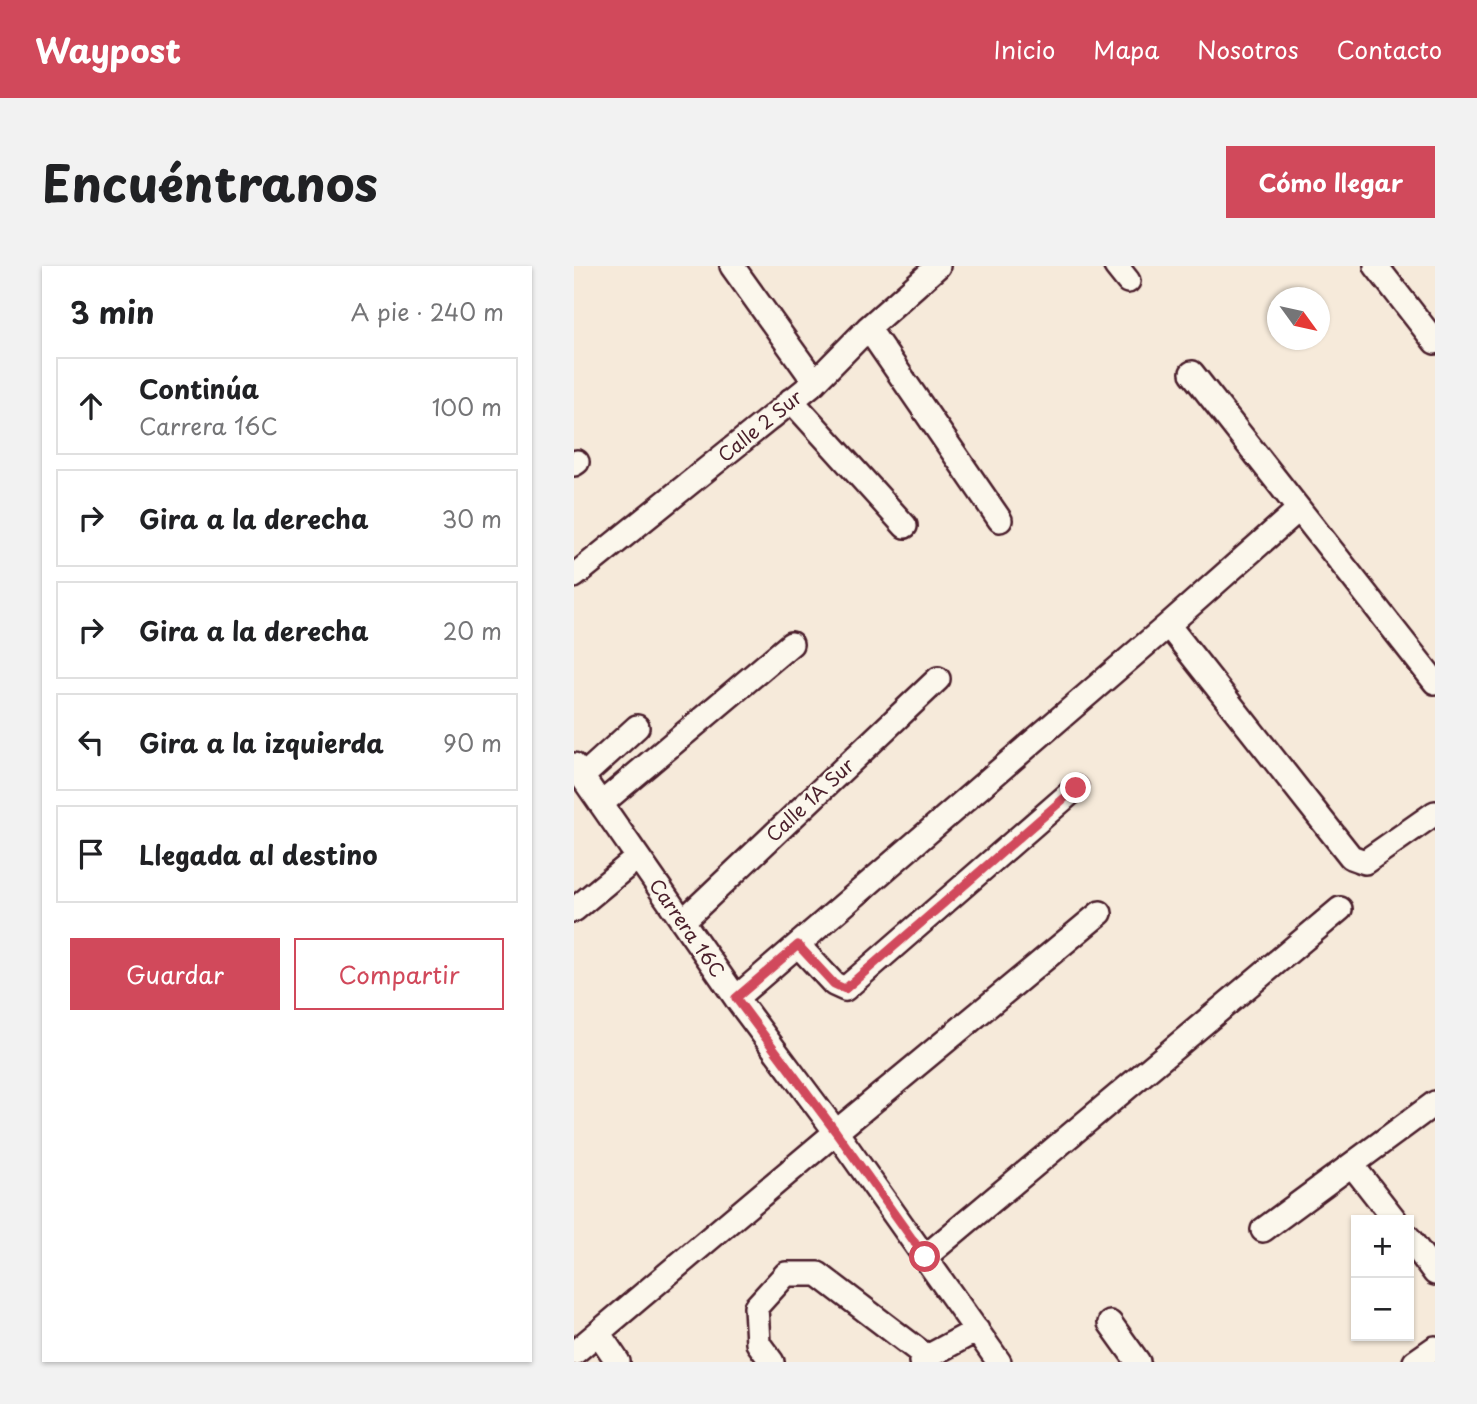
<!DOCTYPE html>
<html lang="es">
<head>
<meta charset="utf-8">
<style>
  :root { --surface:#fff; --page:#f2f2f2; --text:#202124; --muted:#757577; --line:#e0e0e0; --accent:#d1495b }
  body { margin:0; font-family:"Playpen Sans",sans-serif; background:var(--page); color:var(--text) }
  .controls { position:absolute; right:21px; bottom:21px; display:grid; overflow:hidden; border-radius:0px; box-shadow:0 2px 5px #0004 }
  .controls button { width:63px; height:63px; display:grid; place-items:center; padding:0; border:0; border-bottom:2px solid var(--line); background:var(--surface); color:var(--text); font:35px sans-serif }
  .compass { position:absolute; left:693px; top:21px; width:63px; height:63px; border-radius:50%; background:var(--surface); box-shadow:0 2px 5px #0004; rotate:123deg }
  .stop { position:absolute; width:21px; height:21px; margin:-16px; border:5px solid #d1495b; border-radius:50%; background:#fff }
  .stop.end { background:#d1495b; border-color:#fff; box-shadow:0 2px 7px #0008 }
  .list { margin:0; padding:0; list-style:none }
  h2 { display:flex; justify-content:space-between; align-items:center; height:91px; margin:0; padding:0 28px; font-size:30px }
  h2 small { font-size:23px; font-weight:400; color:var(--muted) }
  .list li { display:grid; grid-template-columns:46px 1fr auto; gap:21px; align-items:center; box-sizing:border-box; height:98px; margin:0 14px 14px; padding:0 14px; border:2px solid var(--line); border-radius:0px }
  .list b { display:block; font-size:26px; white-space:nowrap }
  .list p { margin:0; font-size:23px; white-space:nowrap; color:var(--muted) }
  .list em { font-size:23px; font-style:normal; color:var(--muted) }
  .actions { display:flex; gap:14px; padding:21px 28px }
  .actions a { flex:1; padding:16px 0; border:2px solid var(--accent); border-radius:0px; text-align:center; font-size:24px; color:var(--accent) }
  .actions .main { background:var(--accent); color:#fff }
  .icon { flex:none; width:38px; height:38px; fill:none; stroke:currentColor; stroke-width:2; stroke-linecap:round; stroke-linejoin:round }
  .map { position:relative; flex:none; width:861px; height:1096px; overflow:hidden; border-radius:0px }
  header { display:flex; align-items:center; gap:42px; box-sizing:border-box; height:98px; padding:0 35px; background:var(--accent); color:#fff }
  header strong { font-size:33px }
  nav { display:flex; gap:38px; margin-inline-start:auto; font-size:24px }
  .intro { display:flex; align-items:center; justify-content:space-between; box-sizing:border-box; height:168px; padding:0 42px }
  h1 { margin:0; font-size:49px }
  .button { padding:18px 32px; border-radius:0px; background:var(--accent); color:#fff; font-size:24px; font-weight:700 }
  main { display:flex; gap:42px; padding:0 42px }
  aside { flex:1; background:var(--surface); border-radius:0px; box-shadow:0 2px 5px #0004 }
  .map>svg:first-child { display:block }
</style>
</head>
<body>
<header>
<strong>Waypost</strong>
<nav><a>Inicio</a><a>Mapa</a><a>Nosotros</a><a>Contacto</a></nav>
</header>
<div class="intro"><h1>Encuéntranos</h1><a class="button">Cómo llegar</a></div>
<main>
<aside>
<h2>3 min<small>A pie · 240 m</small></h2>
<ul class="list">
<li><svg class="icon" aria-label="ahead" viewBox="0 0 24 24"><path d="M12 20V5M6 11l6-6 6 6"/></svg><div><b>Continúa</b><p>Carrera 16C</p></div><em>100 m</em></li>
<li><svg class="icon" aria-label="right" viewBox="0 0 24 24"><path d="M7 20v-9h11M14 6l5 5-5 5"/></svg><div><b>Gira a la derecha</b></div><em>30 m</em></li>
<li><svg class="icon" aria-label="right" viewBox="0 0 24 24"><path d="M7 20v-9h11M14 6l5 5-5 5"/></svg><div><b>Gira a la derecha</b></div><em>20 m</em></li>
<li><svg class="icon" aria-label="left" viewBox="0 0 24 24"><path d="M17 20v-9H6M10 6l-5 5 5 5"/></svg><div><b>Gira a la izquierda</b></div><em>90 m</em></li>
<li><svg class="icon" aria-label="arrive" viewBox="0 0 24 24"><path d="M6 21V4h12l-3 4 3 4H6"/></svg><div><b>Llegada al destino</b></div></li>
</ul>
<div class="actions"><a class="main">Guardar</a><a>Compartir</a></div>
</aside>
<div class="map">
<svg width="861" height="1096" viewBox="0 0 861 1096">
  <rect width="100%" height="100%" fill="#f6eada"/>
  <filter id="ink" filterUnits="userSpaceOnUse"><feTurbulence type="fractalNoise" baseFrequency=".0143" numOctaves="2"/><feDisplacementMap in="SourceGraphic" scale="14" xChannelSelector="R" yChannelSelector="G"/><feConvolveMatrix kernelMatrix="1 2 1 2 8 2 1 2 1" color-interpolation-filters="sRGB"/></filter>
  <g filter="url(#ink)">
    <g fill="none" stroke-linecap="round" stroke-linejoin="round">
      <g stroke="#4a1f2b" stroke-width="28">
        <path id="minor" d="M158,0l83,116
          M542,0l12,15
          M802,0l59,76
          M294,62l132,192
          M618,107l243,309
          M217,134l114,126
          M0,198l3,-2
          M0,310l241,-194 53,-54 70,-62
          M594,359l183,232 14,5 70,-49
          M0,499l162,233 100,134 163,230
          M8,511l55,-50
          M27,538l190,-160
          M0,644l64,-53
          M109,655l255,-242
          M224,679l36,39 11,5 231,-201
          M162,732l432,-373 131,-116
          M778,899l43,55
          M689,964l172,-127
          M835,972l26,35
          M351,991l415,-348
          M536,1057l28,39
          M25,1068l19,28
          M0,1087l262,-221 264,-219
          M198,1096l-14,-19 -2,-36 30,-33h32l109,83
          M347,1096l6,-5 50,-27
          M841,1096l20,-14"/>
      </g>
      <use href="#minor" stroke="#fbf7ec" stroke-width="23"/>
    </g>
  </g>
  <g fill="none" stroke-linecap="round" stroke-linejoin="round" filter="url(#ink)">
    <path stroke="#d1495b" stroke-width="9" d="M351,991l-89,-125 -100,-134 62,-53 36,39 11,5 231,-201"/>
  </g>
  <g text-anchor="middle" stroke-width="5" stroke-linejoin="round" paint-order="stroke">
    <g font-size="19" fill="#4a1f2b" stroke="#fbf7ec">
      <text transform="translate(186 160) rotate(-39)" y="7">Calle 2 Sur</text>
      <text transform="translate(236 534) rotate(-43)" y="7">Calle 1A Sur</text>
      <text transform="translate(113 662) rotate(55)" y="7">Carrera 16C</text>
    </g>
  </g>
</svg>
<div class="controls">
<button>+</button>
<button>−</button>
</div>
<svg class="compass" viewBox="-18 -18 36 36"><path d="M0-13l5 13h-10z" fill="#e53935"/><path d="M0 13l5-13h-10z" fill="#757577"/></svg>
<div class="stop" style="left:351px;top:991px"></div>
<div class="stop end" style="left:502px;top:522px"></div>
</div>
</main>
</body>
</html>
